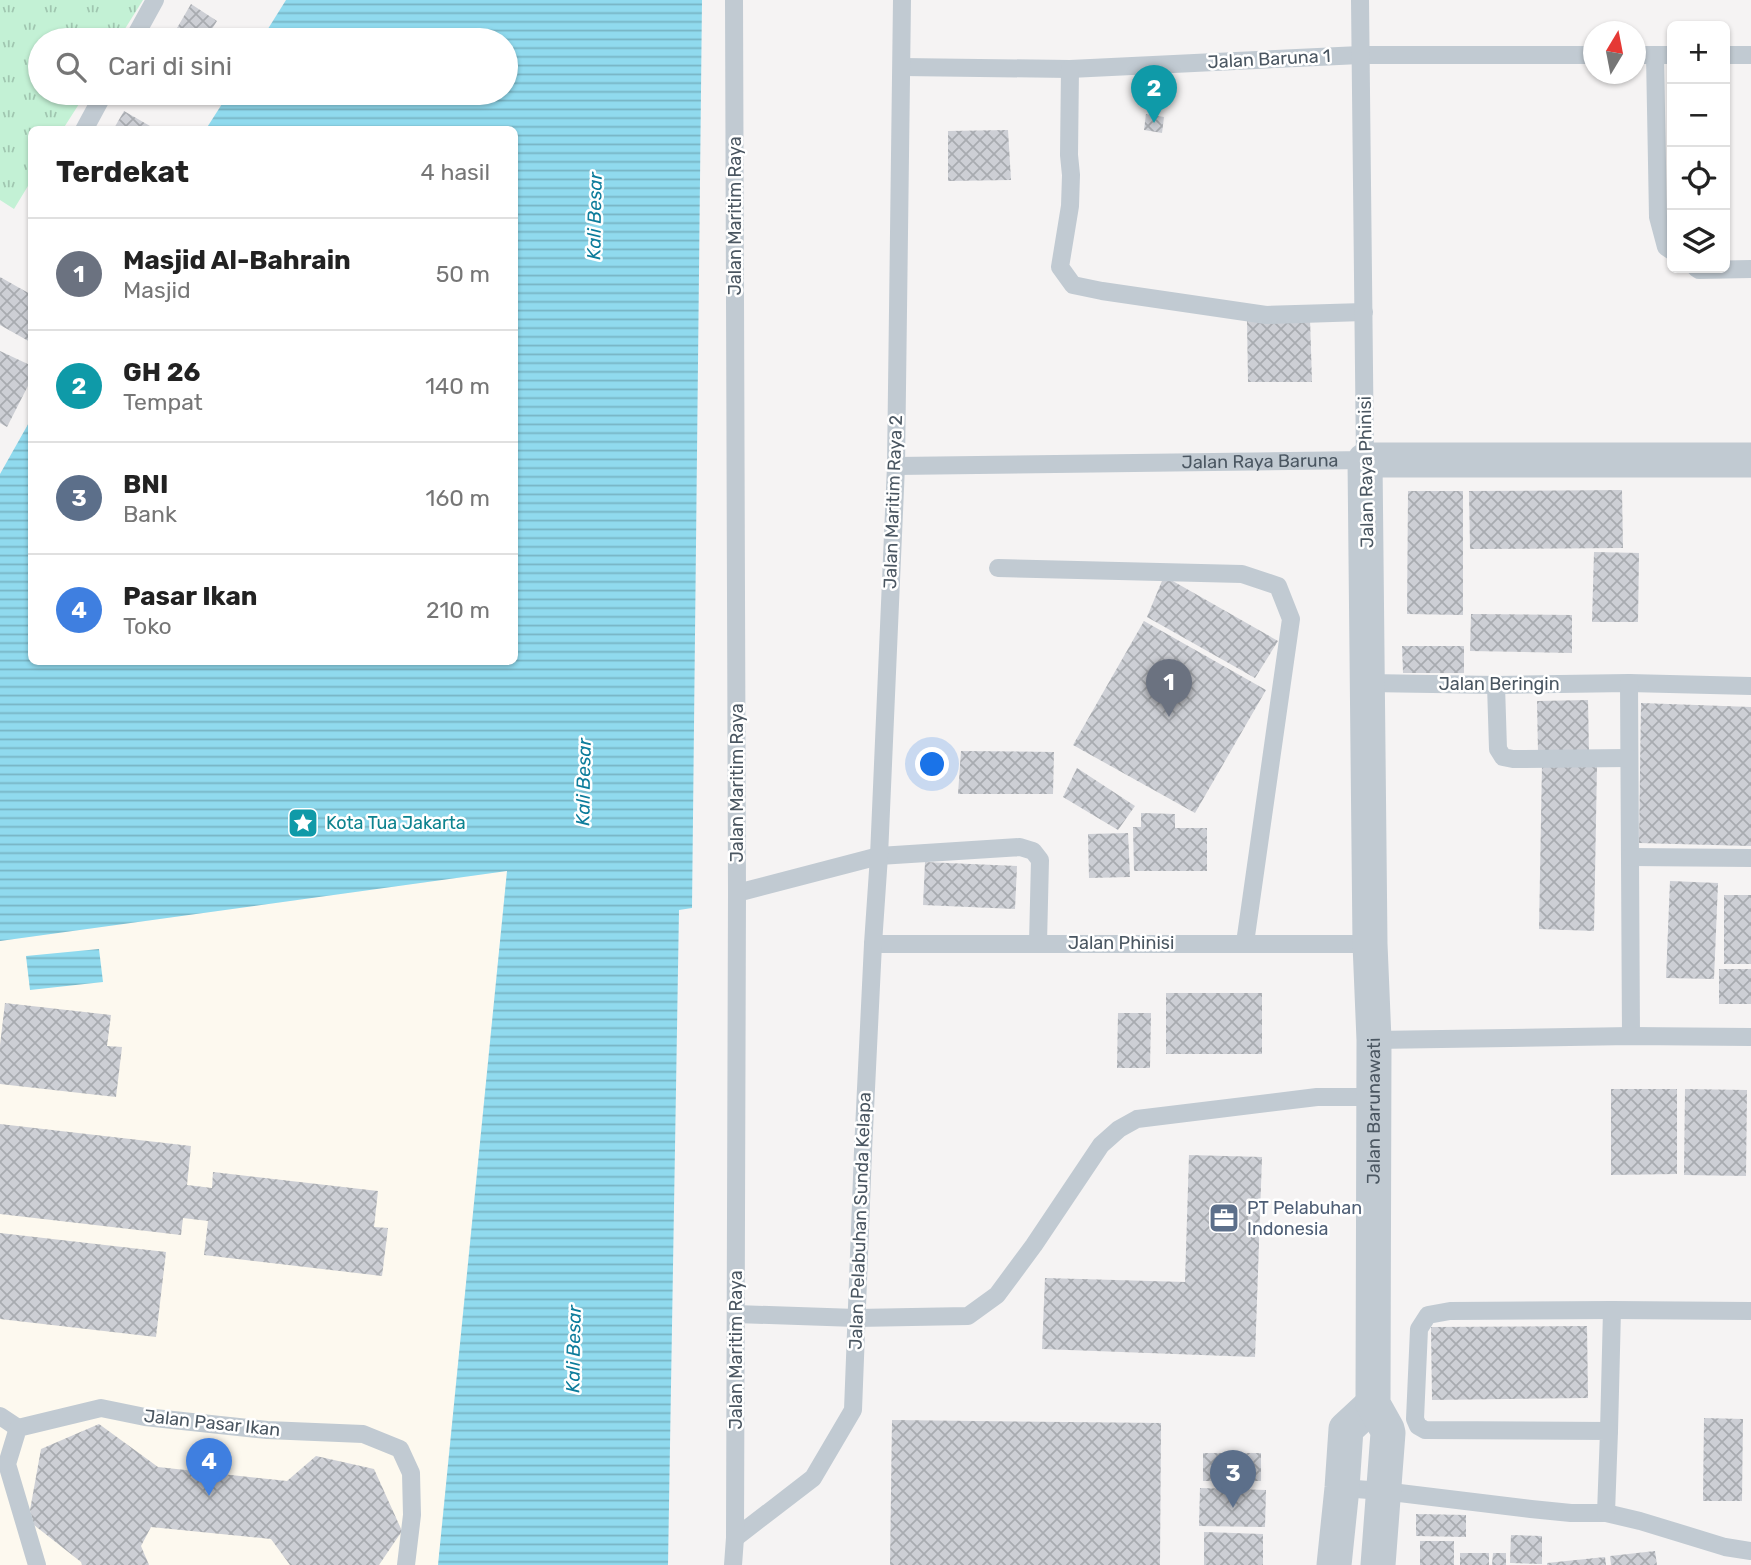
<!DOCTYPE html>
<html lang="id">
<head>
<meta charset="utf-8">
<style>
  :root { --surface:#fff; --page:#f6f6f6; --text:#222; --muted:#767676; --line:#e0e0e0; --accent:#111827 }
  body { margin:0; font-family:Rubik,sans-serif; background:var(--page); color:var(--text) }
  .controls { position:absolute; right:21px; top:21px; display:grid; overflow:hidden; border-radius:10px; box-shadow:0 2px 5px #0004 }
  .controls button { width:63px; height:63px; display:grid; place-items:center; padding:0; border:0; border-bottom:2px solid var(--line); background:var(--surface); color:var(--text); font:35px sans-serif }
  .compass { position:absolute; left:1583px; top:21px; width:63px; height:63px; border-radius:50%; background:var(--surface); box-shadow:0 2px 5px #0004; rotate:10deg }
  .you { position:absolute; left:933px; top:765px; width:24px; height:24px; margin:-18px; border:5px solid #fff; border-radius:50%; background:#1a73e8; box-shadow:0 0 0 10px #1a73e833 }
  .badge { display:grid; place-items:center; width:46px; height:46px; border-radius:50%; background:var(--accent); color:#fff; font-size:23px; font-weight:700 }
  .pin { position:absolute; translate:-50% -58px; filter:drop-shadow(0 2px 4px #0008) }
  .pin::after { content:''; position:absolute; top:37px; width:24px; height:21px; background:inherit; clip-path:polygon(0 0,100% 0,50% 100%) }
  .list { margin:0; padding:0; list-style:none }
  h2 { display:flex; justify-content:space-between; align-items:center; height:91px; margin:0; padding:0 28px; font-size:30px }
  h2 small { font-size:23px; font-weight:400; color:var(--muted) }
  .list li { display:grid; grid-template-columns:46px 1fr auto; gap:21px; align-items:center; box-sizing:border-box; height:112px; padding:0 28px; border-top:2px solid var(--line) }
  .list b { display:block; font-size:26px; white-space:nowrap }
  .list p { margin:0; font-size:23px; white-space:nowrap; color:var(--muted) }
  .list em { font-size:23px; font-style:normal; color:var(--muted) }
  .icon { flex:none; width:38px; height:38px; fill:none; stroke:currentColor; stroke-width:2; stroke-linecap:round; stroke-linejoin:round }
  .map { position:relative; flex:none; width:1751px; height:1565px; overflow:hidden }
  .search { position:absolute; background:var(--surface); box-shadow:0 2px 5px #0004; left:28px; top:28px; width:490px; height:77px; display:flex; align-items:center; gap:18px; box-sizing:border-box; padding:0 24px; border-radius:38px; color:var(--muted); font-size:26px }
  .panel { position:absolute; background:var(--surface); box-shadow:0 2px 5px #0004; left:28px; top:126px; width:490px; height:539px; border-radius:10px }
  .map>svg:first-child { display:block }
</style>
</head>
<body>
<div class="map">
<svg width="1751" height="1565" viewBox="0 0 1751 1565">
  <defs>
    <pattern id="park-tufts" width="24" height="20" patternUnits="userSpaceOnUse" patternTransform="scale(1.75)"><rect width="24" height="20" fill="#c3f1d5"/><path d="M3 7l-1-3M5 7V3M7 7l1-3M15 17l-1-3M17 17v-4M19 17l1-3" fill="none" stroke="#a0c6b0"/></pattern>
    <pattern id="water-rules" width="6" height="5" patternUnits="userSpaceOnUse" patternTransform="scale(1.75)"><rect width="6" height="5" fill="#90daee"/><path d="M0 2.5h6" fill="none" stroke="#78b4c4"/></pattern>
    <pattern id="building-cross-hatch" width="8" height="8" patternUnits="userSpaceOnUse" patternTransform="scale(1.75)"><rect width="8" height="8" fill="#cdcfd5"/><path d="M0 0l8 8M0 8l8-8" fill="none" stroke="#a8abb0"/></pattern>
  </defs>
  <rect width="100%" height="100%" fill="#f5f3f3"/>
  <path fill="#fdf9ef" d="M507,871l-69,694h-438v-624z"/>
  <path fill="url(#park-tufts)" d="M0,0h143l-25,40h-78v53h46l-23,36 -31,1 -1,51 -17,28 -14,-9z"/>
  <path fill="url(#water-rules)" d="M286,0h416l-10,908 -13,2 -11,655h-230l69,-694 -507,70v-467l31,-55 1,243h482v-532l-308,-1 23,-36h277v-53h-245z
    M99,949l4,33 -73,8 -4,-34z"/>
  <path fill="url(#building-cross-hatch)" d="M191,4l26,17 -12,19h-35z
    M124,111l26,15 -2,4h-35z
    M1146,114l18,3 -2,16 -18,-3z
    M1008,130l3,50 -63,1v-50z
    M0,277l32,18v48l-32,-18z
    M1310,319l2,63h-64l-1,-61z
    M0,351l32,15v12l-25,49 -7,-4z
    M1622,490l1,58 -153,1 -1,-58z
    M1408,491h55v124l-56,-1z
    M1594,552l45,1 -1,69h-46z
    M1164,576l114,65 -23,37 -108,-61z
    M1471,614l101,1v38l-102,-2z
    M1144,621l122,69 -71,123 -122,-68z
    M1402,646h62v27h-61z
    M1588,700l1,53h-51l-1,-52z
    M1641,703l110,4v139l-112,-3z
    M961,751l93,1 -1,42h-95z
    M1542,764l55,1 -3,166 -55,-2z
    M1077,768l58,38 -17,24 -55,-33z
    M1141,813l34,1v14h32v43h-73l-1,-44h8z
    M1128,833l2,44 -41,1 -1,-44z
    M925,862l92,4 -2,43 -92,-4z
    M1670,881l48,2 -4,96 -48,-1z
    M1724,895h27v69h-27z
    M1719,969h32v35h-32z
    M1166,993h96v61h-96z
    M5,1003l106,12 -4,31 15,1 -6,50 -116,-13v-39z
    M1118,1013h33l-1,55h-33z
    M1611,1089h66v85l-66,1z
    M1685,1089l62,1 -1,86 -62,-1z
    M0,1124l191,22 -4,39 25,3 1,-16 165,19 -4,36 14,1 -6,48 -178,-21 4,-34 -25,-3 -2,17 -181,-21z
    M1189,1155l73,2 -7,200 -213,-8 3,-71 140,4z
    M0,1233l166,19 -10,85 -156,-18z
    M1587,1326l1,72 -156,2 -1,-73z
    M1704,1418l39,1 -1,82h-39z
    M892,1420l269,3 -1,142h-270z
    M99,1424l59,43 129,14 29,-25 58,13 28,62 -23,34h-89l-19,-26 -120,-12 -10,19 8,19h-67l-1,-3 -47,-37 -4,-15 11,-61z
    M1203,1453h58v28h-58z
    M1200,1488l66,2 -1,37 -66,-1z
    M1416,1514l50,1v22l-50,-1z
    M1204,1532l59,2v31h-59z
    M1511,1535l31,1v28l-32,-1z
    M1420,1541h34v24h-34z
    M1655,1551l2,14h-46l-1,-9z
    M1460,1553h29v12h-29z
    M1493,1553h13v12h-14z
    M1605,1557l1,8h-59v-2z"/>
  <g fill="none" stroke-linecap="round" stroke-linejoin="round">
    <g stroke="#c1cad2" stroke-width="18">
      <path d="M133,40l22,-40"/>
      <path d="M1636,55h36"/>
      <path d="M1655,55l3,162 8,30 6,4"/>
      <path d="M1725,55h26"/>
      <path d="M902,67l168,2 290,-14h234"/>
      <path d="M1070,69l-1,86 2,20 -1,31 -10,61 13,18 29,6 164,24 98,-3"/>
      <path d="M84,130l20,-37"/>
      <path d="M1696,268l3,2 52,-1"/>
      <path id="s1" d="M896,466l469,-6 -5,-460"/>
      <path d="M998,568l244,6 36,12 13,33 -46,324"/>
      <path d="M1368,683l128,2 133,-2 122,3"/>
      <path d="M1629,683l2,353"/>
      <path d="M1496,685l2,64 5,8 10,2 116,-1"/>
      <path d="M1630,857l121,1"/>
      <path d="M737,893l142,-37 141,-9 13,4 7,9 -2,83"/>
      <path d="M873,944h497"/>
      <path d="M1374,1040l257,-4 120,1"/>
      <path d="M736,1314l120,4 112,-2 29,-21 37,-50 67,-100 18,-16 18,-10 180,-22h56"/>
      <path d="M0,1416l18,12"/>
      <path d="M1609,1431l3,-121"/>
      <path d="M1342,1488l41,3 148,18 40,4h35l34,8 85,26 26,4"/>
      <path d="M1606,1513l3,-82 -184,-1 -7,-4 -3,-7 4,-90 9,-14 22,-4 162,-1 139,1"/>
      <path d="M735,1538l78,-60 40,-68 10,-259 10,-207 6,-88 17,-390 6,-466"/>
      <path d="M37,1565l-30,-101 11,-36 83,-20 44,9 122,13 96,4 37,15 11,24 1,42 -6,50"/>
      <path d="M733,1565l2,-27 2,-645 -3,-893"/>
    </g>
    <g stroke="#c1cad2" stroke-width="35">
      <path d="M1334,1565l8,-77 4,-59 27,-25"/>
      <path id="s2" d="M1378,1565l10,-132 -1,-4 -14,-25 1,-364 -4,-96 -5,-484h386"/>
    </g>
  </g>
  <defs>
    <g id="sight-square" transform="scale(1.575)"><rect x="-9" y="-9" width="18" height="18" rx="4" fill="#0f9aa8" stroke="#fff"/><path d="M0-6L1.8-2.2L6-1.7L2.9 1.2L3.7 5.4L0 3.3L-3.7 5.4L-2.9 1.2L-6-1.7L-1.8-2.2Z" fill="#fff"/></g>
    <g id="office-square" transform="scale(1.575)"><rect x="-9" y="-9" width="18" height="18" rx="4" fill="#5c6f8a" stroke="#fff"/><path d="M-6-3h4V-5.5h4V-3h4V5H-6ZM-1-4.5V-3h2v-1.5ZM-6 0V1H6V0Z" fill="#fff"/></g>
  </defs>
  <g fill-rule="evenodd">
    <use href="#sight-square" x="303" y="823"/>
    <use href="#office-square" x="1224" y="1218"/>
  </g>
  <g text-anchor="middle" stroke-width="5" stroke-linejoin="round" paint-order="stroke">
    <g font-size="18" fill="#4a5661" stroke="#fff">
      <text transform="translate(1269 59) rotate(-3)" y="6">Jalan Baruna 1</text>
      <text transform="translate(735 216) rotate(-90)" y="6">Jalan Maritim Raya</text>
      <text dy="6" stroke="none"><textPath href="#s1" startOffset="364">Jalan Raya Baruna</textPath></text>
      <text transform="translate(1366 472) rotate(-91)" y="6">Jalan Raya Phinisi</text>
      <text transform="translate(893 502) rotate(-88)" y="6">Jalan Maritim Raya 2</text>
      <text x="1499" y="690">Jalan Beringin</text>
      <text transform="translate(737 783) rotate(-90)" y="6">Jalan Maritim Raya</text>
      <text x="1121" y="949">Jalan Phinisi</text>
      <text dy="6" stroke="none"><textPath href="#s2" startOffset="458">Jalan Barunawati</textPath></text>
      <text transform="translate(860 1221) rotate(-88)" y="6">Jalan Pelabuhan Sunda Kelapa</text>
      <text transform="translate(736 1350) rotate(-90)" y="6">Jalan Maritim Raya</text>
      <text transform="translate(212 1423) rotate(6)" y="6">Jalan Pasar Ikan</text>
    </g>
    <g font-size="18" fill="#0d838f" stroke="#fff" text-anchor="start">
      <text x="326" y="829">Kota Tua Jakarta</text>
    </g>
    <g font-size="18" fill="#4e5e75" stroke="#fff" text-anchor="start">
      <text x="1247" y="1214">PT Pelabuhan<tspan x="1247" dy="21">Indonesia</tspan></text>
    </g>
    <g font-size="19" font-style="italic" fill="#0c7c9b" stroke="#fff">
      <text transform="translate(594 216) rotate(-89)" y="7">Kali Besar</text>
      <text transform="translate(583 782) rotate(-89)" y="7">Kali Besar</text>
      <text transform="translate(573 1349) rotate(-89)" y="7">Kali Besar</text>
    </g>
  </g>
</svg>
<div class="controls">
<button>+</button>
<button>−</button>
<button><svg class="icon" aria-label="locate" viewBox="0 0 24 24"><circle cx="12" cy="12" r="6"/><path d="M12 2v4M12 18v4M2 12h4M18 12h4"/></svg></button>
<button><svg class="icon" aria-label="layers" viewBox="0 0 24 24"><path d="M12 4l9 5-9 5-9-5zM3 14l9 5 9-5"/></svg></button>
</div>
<svg class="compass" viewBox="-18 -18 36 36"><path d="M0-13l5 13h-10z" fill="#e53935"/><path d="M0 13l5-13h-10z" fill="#767676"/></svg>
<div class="you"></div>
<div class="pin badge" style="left:1169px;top:717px;background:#6b7280">1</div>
<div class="pin badge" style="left:1154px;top:123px;background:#0f9aa8">2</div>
<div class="pin badge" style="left:1233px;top:1508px;background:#5c6f8a">3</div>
<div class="pin badge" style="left:209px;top:1496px;background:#3f7fe0">4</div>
<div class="search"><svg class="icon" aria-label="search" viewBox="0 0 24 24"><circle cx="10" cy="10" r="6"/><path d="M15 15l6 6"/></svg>Cari di sini</div>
<section class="panel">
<h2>Terdekat<small>4 hasil</small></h2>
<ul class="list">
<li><span class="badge" style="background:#6b7280">1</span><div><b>Masjid Al-Bahrain</b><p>Masjid</p></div><em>50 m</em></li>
<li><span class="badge" style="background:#0f9aa8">2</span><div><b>GH 26</b><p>Tempat</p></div><em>140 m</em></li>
<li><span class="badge" style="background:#5c6f8a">3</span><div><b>BNI</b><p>Bank</p></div><em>160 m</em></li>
<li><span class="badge" style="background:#3f7fe0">4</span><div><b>Pasar Ikan</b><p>Toko</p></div><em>210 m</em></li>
</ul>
</section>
</div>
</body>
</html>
